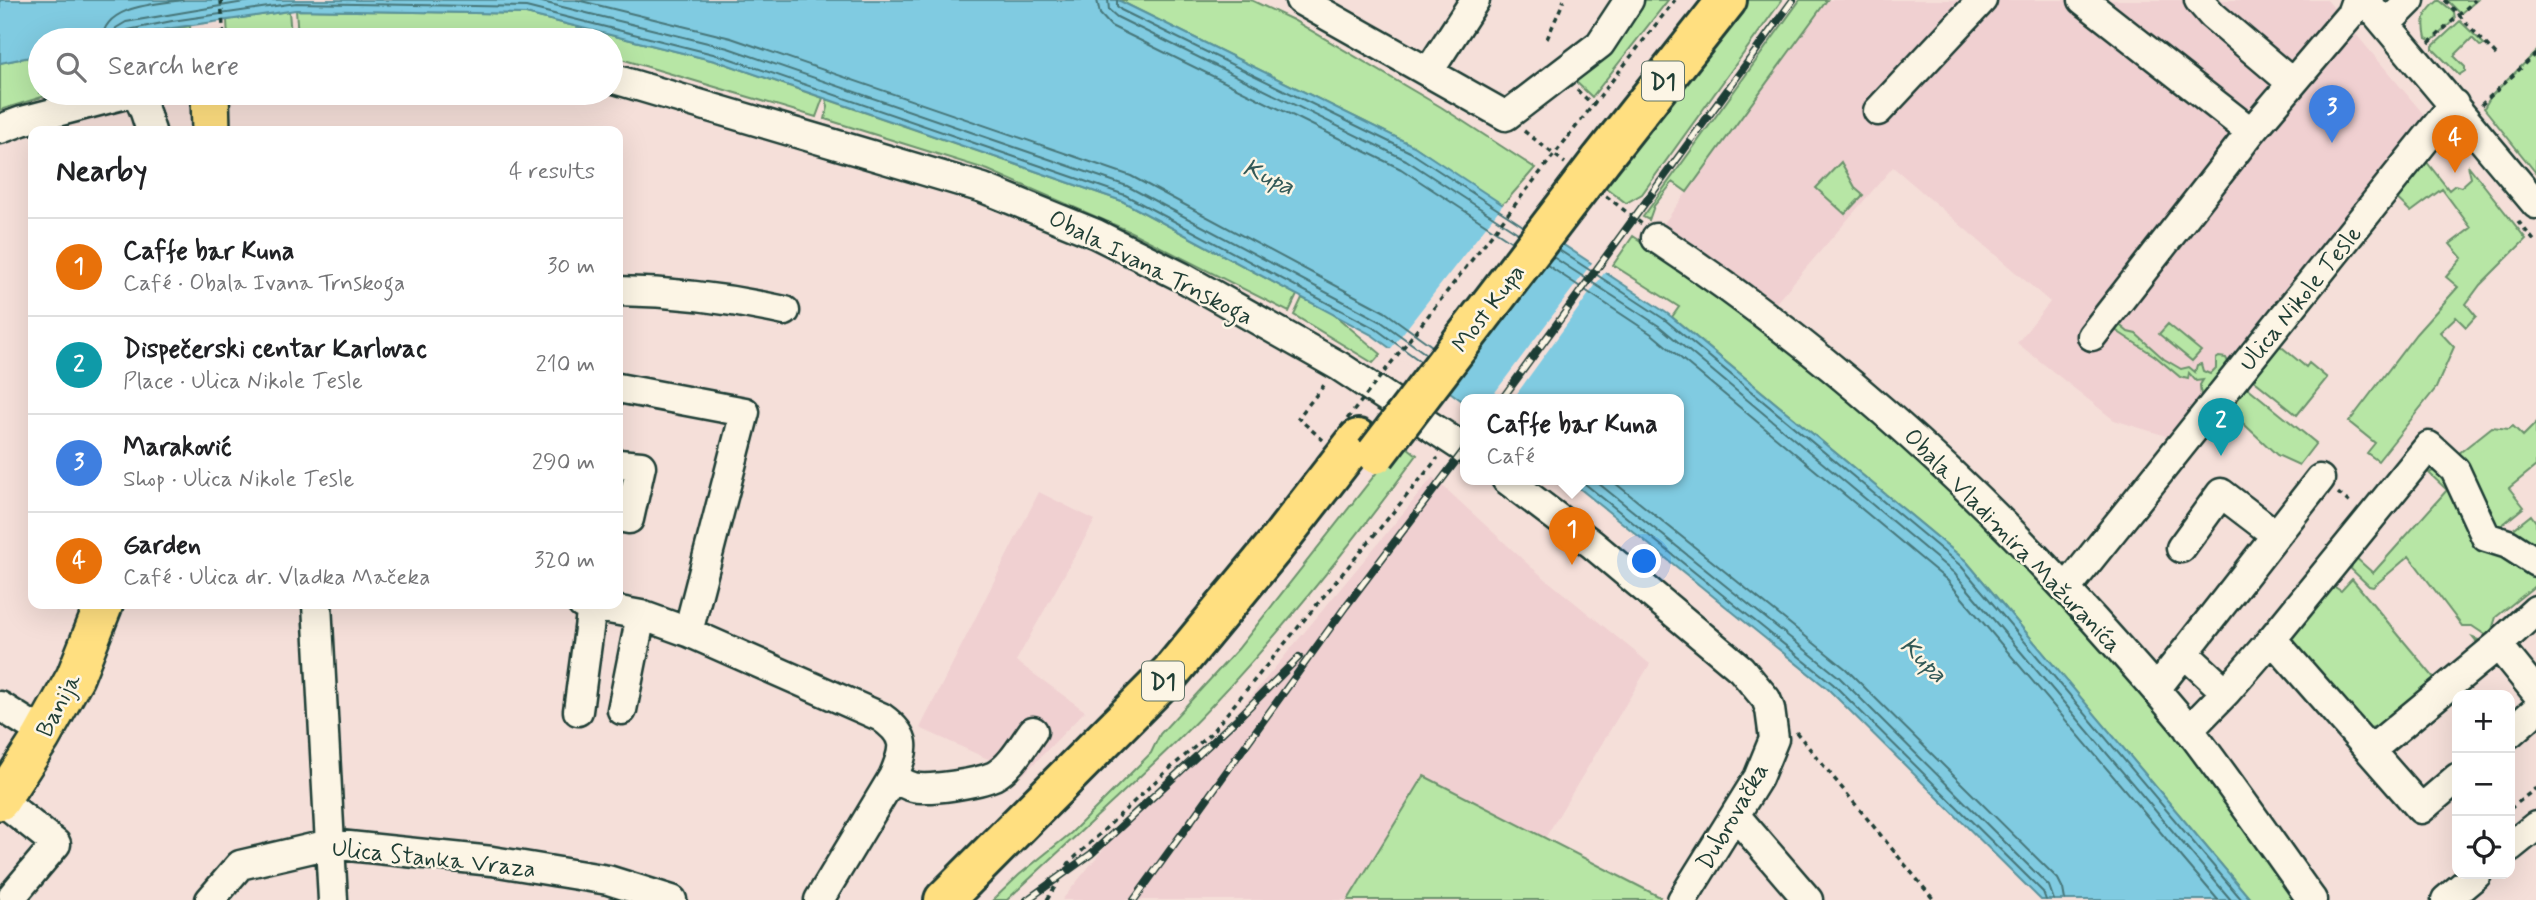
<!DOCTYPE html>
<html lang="en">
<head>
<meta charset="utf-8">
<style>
  :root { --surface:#fff; --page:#f6f6f6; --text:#202124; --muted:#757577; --line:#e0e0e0; --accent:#1f6fb2 }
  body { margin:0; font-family:Mynerve,sans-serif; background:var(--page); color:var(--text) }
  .controls { position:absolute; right:21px; bottom:21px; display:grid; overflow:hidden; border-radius:14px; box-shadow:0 7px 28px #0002 }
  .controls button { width:63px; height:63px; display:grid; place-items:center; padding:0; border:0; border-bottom:2px solid var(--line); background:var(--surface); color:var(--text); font:35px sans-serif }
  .you { position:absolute; left:1645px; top:562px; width:24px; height:24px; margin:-18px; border:5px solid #fff; border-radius:50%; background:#1a73e8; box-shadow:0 0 0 10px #1a73e833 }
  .badge { display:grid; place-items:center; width:46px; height:46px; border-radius:50%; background:var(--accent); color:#fff; font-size:23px; font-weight:700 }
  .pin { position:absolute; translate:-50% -58px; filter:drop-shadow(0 2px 4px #0008) }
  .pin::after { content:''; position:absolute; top:37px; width:24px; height:21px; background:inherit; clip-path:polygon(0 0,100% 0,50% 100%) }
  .popup { position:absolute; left:1460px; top:394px; width:224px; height:91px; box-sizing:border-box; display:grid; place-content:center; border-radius:14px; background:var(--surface); filter:drop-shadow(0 2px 5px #0005); font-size:23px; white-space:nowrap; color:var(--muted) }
  .popup b { font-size:26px; color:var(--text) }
  .popup::after { content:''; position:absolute; left:50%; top:100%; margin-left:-14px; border:14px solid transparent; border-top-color:var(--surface) }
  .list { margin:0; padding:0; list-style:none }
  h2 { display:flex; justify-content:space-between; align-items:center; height:91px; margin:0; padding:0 28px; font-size:30px }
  h2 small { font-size:23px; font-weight:400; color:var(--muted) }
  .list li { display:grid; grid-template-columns:46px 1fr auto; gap:21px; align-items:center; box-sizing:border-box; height:98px; padding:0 28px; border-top:2px solid var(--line) }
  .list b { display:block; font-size:26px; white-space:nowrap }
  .list p { margin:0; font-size:23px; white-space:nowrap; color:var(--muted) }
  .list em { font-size:23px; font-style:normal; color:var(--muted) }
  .icon { flex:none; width:38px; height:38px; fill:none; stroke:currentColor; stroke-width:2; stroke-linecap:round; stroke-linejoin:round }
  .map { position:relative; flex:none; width:2536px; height:900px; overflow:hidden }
  .search { position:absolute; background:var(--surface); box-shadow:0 7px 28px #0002; left:28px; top:28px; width:595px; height:77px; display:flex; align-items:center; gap:18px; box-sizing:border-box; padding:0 24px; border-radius:38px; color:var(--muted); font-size:26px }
  .panel { position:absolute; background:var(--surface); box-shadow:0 7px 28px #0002; left:28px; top:126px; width:595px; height:483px; border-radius:14px }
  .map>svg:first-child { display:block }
</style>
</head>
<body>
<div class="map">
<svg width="2536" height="900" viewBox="0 0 2536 900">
  <rect width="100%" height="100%" fill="#f5dfd9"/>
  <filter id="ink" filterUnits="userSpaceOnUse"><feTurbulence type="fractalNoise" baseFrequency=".0143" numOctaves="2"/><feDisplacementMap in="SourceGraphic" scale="14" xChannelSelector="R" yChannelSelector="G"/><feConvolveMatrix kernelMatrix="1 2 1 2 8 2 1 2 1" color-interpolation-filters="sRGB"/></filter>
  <g filter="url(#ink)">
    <path fill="#f0d0d1" d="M1827,0h500l99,117 -253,321 -59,-18 -97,-77 33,-41 -157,-135 -119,138 -112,-79z
      M1433,477l98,90 119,97 -105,174 -121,-62 -76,124h-286l51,-63 107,-103z
      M1039,492l56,28 -79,141 69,50 -62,64 -103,-47z"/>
    <path fill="#b7e6a5" stroke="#6b926c" stroke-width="2" d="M1118,0h133l42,20 148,87 94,61 -33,38 -88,-60z
      M1644,0h24l-76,97 -19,-18 31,-26z
      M1746,0h36l-140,194 -16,9 -21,-16z
      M1800,0h27l-140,192 -14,-10 -19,24 -5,14 -6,-3z
      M2439,0l15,12 1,7 -22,21h-3l-4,-2c-4,-19 -2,-26 13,-38z
      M2447,0h30l-16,14z
      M296,10l230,4 197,49 100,35 -7,19 -205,-61v-16h-68l-58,-10 -187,6z
      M289,11l2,25 -63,4 -1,-20z
      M2460,21l25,24 -5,1 -8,-8 -18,18 11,11v4l-6,4 -26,-26v-3z
      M190,26l1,14h-78z
      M2536,52v121l-52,-65 7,-12z
      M40,55v38h15l-55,17v-47z
      M826,99l296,102 175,94 -8,17 -158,-80 -143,-62 -163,-51 3,-12z
      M2422,156l27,34 6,-5 6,2 10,-9 -3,-13 58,74 -46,46 -14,19 10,12 -10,11 -10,-10 -16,15 14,15 -18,41 -58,73 -11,-8 8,-10 -26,-21 67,-88 42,-47 -12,-10 16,-19 -12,-14 21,-16 -29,-39 -31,23 -21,-20z
      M1841,162l15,27 7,6 -18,19 -29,-26z
      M1633,236l70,46 90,68 153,132 160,167 70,88 122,163h-47l-285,-339 -294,-244 7,-10 -66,-42z
      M2332,270l4,4 -58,70 28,23 3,-4 18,15 -30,37 -51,-41z
      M1302,298l29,14 50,42 -8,9 -79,-48z
      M2116,322l12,10 8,2 28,25 17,10 8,-2 6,5 2,-7 4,-1 2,7 7,3 6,-6v-9l3,-2 7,1 3,6 -21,24 -4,9h-3l-1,-12 3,-5 -7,1 -7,-8 -1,6 -8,-2 -25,-21 -43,-28z
      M2168,324l33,27 -9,10 -33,-27z
      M2242,383l74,60 -17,22 -22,-10 -45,-42 -20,22 -5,-4z
      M2536,423v43l-27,22 15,19 -28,23 -38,-76 34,-27 17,2 4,-3 10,10z
      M1403,444l14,11c-72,98 -149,195 -235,281 -57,56 -117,109 -175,164h-14l26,-25 52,-42 80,-80 9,-19 78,-85 147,-187z
      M2433,471l15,2 30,70 6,9 14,-6 38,26v13l-40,32 -5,16 -4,3 -15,-10h-10l-53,-70 -36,31 -4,-1 -18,-17 3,-13 19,17 74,-83 -18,-17z
      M2531,515l5,7v38l-35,-21z
      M2352,579l83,100 43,-35 -5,-6 14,5 -105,82 -16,4 -76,-81v-21l40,-43 11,7z
      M1424,776l236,121 -2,3h-310z"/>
    <path fill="#80cbe1" stroke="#59929c" stroke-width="2" d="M0,0h1118l296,146 254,168 298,247 285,339h-210l-213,-211 -260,-210h111v-80h-214v4l-93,-68 -250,-134 -399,-138 -197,-49 -230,-4 -124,18 -59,12h-73v15l-40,8z"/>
    <path fill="#f5dfd9" d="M1505,202l56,37 -119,151 -53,-39z
      M1594,260l13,9 -94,130h-23z"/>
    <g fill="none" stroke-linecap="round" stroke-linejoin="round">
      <path stroke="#467679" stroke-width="2" d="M534,0l194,48 399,138 253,135 46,33
        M577,0l154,38 400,138 254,136 47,34
        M1097,0l3,14 11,12 290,143 111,73
        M1108,0l1,10 8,7 289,143 112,73
        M1117,0v6l4,4 289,142 113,74
        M102,40c2,-35 54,-36 81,-40
        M113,40l3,-12 10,-6 130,-22
        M122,40l1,-7 5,-3 44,-9 124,-18 230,4 199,50 400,138 251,134 44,32
        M1559,250l105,69 297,247 281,334
        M1553,257l106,69 295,247 277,327
        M1547,265l106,70 294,245 271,320
        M1579,479l254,205 210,208 3,8
        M1593,479l246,198 210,209 5,14
        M1610,479l236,190 212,210 5,10 2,11"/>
      <g stroke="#1f3d34" stroke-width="33">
        <path id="minor" d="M1300,0l206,116 94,-72 29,-44
          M2083,0l168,132
          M2199,0l13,15 80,68
          M2365,0l171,204
          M2386,24l24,-24
          M1429,71l46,-71
          M611,78l372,110 113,46 86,43 157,89 126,83
          M1878,111l104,-111
          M0,129l22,-8 108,-28c14,5 16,25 21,38
          M1656,238c164,108 308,237 438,382 32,36 64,71 94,108 43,56 83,115 124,172
          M618,291c59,1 109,7 167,20
          M2092,336l159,-204 100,-118 5,-14
          M618,464l23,2 -12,53 -11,-2
          M1506,479l86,65 149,125 25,30 4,10 4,30 -16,39 -76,122
          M2181,548l40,-55 55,42
          M2066,589l388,-485
          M317,604l16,296
          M582,604l59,11 47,17 57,-220 -127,-24
          M688,632l193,85c27,19 25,31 12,60l-74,123
          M2272,639l149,170 36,-31
          M2498,645l38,-35
          M2184,653l42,39 -37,38
          M2156,689l164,-210
          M2226,692l46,-53 157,-193 26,24 31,67 22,7 28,18
          M0,706l43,27
          M622,710l19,-95
          M578,711l14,-105
          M2510,733l26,-23
          M2371,750l127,-105 38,47
          M893,777c6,4 13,8 20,10 16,4 65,-4 81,-11 17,-9 28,-30 39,-45
          M1,800l55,44 -43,51
          M1735,815l73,85
          M2510,847l26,-21
          M210,900l30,-35 90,-21 162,17 116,19 64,20
          M2446,900l31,-26"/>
      </g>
      <g stroke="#1f3d34" stroke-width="42">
        <path id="major" d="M210,93l1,38
          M0,801l41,-63 34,-61 29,-73"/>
      </g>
      <g stroke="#1f3d34" stroke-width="44">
        <path id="highway" d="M1599,162l128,-162
          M944,900l227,-228 103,-125 84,-108"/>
      </g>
      <path stroke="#1f3d34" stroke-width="3.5" stroke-dasharray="5 5" stroke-linecap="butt" d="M221,0l3,40
        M2445,0l52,56
        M1547,39l17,-39
        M2429,43l46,-43
        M1577,90l16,15
        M2481,105l55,-51
        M1524,131l41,32
        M1568,137l107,-137
        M1606,196l36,28
        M2518,221l18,22
        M1323,440l-25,-22 27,-34
        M2338,493l13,11
        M1796,732l138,168
        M2510,809l26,-21
        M1047,900l22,-37 91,-86 50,-43 227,-275 -1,-1"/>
      <use href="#minor" stroke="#fcf5e5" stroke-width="28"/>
      <use href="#major" stroke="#ffdf80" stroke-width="37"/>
      <use href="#highway" stroke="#ffdf80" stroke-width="38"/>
      <g stroke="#1f3d34" stroke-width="8">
        <path id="rail" d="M1502,399l291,-399
          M1027,900l64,-46 148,-137 60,-60
          M1134,900l212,-294 119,-157"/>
      </g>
      <use href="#rail" stroke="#fcf5e5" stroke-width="5" stroke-dasharray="16" stroke-linecap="butt"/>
      <g stroke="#1f3d34" stroke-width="44" stroke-linecap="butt">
        <path id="highway-bridge" d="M1376,454l223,-292"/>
      </g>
      <path stroke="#1f3d34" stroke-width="3.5" stroke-dasharray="5 5" stroke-linecap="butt" d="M1341,427l227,-290"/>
      <use href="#highway-bridge" stroke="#ffdf80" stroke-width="38"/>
    </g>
  </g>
  <g text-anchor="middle" stroke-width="5" stroke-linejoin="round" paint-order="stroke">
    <g fill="#fcf5e5" stroke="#617469" stroke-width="2">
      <rect x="1642" y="61.5" width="42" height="39" rx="5"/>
      <rect x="1142" y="661.5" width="42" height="39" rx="5"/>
    </g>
    <g font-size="23" font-weight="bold" fill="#1f3d34">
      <text x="1663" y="89">D1</text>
      <text x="1163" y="689">D1</text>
    </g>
    <g font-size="24" fill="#1f3d34" stroke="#fcf5e5">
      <text transform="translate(1151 267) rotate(27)" y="8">Obala Ivana Trnskoga</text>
      <text transform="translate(2300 298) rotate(-51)" y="8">Ulica Nikole Tesle</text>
      <text transform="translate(1488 308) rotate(-53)" y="8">Most Kupa</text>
      <text transform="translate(2013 540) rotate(46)" y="8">Obala Vladimira Mažuranića</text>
      <text transform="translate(58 705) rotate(-62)" y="8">Banija</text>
      <text transform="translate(1732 816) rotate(-60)" y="8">Dubrovačka</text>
      <text transform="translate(434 858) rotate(6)" y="8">Ulica Stanka Vraza</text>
    </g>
    <g font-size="26" font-style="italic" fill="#325957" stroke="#fcf5e5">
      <text transform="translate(1269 176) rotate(25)" y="9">Kupa</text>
      <text transform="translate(1924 659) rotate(44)" y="9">Kupa</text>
    </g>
  </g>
</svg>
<div class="controls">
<button>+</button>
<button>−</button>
<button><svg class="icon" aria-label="locate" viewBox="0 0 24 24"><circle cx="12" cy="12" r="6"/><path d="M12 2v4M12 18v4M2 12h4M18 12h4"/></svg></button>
</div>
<div class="you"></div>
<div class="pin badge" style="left:1572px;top:565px;background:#e8710a">1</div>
<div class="popup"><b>Caffe bar Kuna</b>Café</div>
<div class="pin badge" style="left:2221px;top:456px;background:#0f9aa8">2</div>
<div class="pin badge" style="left:2332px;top:143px;background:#3f7fe0">3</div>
<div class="pin badge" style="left:2455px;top:173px;background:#e8710a">4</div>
<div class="search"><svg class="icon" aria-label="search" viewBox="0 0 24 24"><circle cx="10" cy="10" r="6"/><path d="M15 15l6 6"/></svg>Search here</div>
<section class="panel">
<h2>Nearby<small>4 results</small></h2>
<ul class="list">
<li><span class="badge" style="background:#e8710a">1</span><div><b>Caffe bar Kuna</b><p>Café · Obala Ivana Trnskoga</p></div><em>30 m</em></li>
<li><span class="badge" style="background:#0f9aa8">2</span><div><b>Dispečerski centar Karlovac</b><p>Place · Ulica Nikole Tesle</p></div><em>210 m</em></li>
<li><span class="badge" style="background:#3f7fe0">3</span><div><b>Maraković</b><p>Shop · Ulica Nikole Tesle</p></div><em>290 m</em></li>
<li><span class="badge" style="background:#e8710a">4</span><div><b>Garden</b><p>Café · Ulica dr. Vladka Mačeka</p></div><em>320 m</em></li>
</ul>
</section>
</div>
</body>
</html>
